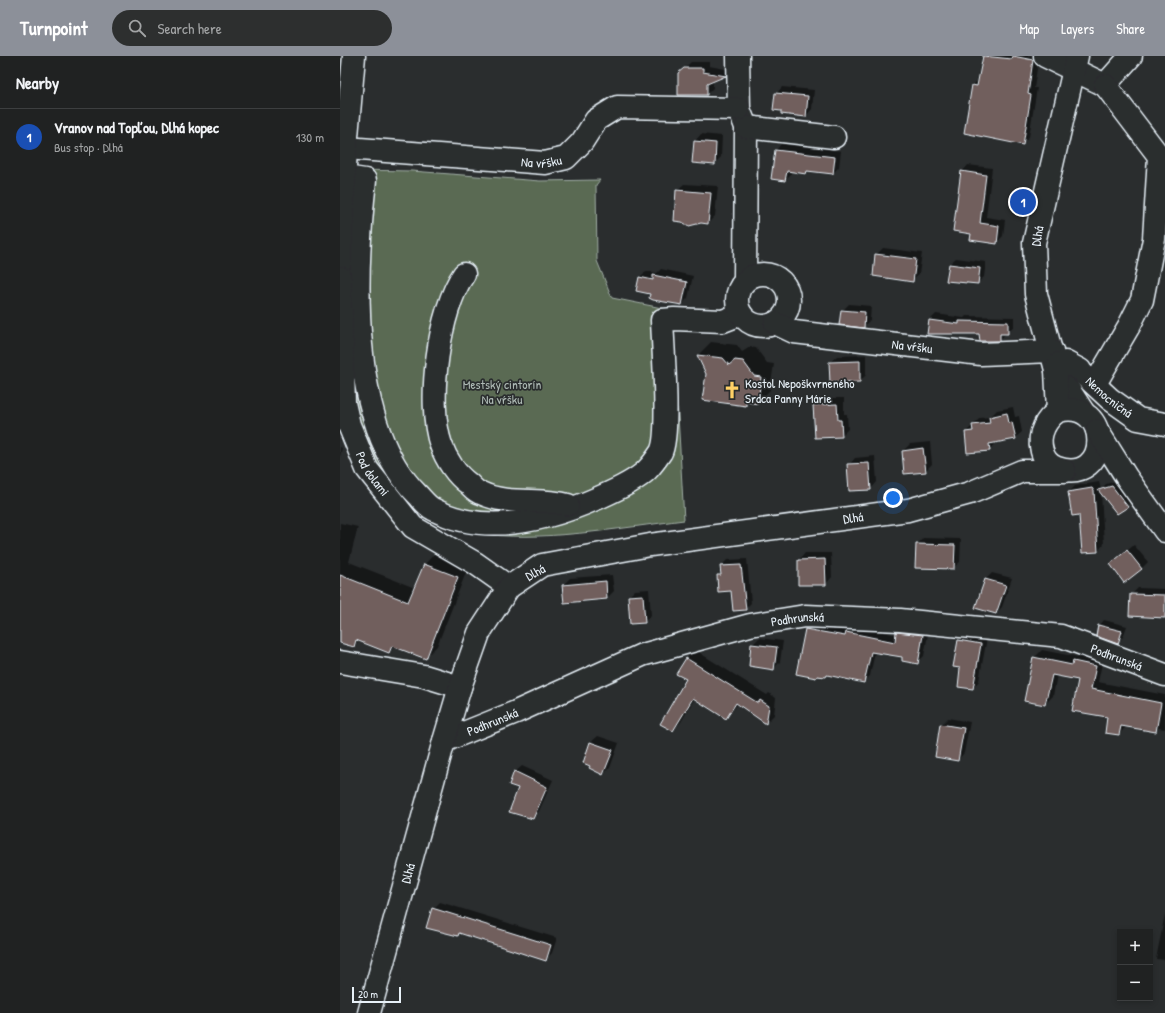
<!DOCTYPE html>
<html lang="en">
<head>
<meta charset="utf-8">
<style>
  :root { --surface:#202222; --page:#2d2f2f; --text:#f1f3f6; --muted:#a2a4a5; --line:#3d3f40; --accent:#8c9099 }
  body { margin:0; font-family:"Patrick Hand",sans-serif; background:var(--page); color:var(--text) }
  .controls { position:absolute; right:12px; bottom:12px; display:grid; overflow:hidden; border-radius:0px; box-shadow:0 2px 6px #0003 }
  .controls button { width:36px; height:36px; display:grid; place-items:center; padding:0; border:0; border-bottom:1px solid var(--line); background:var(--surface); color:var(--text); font:20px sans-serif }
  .scale { position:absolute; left:12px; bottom:10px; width:49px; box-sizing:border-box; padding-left:4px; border:2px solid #e8f1f8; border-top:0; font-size:11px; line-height:14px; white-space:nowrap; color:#e8f1f8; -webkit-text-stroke:3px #2a2d2e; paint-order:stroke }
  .you { position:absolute; left:553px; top:442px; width:14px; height:14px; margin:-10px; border:3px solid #fff; border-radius:50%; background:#1a73e8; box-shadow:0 0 0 6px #1a73e833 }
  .badge { display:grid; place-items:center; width:26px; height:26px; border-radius:50%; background:var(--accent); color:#fff; font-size:13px; font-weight:700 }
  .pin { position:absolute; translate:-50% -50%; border:2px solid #fff; box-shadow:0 1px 4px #0006 }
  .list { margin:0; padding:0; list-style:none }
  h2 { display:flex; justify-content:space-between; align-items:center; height:52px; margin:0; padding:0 16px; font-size:17px }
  h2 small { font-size:13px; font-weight:400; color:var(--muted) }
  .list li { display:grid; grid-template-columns:26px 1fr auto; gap:12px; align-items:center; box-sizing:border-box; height:56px; padding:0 16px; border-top:1px solid var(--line) }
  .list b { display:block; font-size:15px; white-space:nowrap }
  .list p { margin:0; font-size:13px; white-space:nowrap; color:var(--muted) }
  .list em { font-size:13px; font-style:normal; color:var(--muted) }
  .icon { flex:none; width:22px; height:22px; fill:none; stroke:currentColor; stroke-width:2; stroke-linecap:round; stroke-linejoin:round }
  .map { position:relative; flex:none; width:825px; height:957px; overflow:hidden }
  header { display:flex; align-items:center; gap:24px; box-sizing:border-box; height:56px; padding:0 20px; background:var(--accent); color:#fff }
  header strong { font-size:19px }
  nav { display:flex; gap:22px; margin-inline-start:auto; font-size:14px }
  .search { width:280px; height:36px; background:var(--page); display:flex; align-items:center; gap:10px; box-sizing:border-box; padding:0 14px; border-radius:22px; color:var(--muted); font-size:15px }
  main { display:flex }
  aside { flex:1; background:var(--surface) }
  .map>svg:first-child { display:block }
</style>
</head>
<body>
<header>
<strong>Turnpoint</strong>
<div class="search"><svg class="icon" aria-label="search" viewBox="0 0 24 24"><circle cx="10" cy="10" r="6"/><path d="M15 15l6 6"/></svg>Search here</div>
<nav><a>Map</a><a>Layers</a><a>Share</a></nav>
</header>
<main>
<aside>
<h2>Nearby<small></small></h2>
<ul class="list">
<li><span class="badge" style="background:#1a4fb4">1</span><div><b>Vranov nad Topľou, Dlhá kopec</b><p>Bus stop · Dlhá</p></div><em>130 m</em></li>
</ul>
</aside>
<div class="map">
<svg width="825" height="957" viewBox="0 0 825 957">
  <rect width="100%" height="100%" fill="#2a2d2e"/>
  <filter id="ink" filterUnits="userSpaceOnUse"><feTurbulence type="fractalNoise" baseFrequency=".025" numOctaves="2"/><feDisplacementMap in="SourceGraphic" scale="8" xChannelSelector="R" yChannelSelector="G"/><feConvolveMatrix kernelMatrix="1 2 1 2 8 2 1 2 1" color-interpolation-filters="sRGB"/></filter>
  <g filter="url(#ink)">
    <path fill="#5a6a53" stroke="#a1aea6" d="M15,114l57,1 128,10 60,-1 -4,5 1,76 15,37 60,12 12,210c-65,8 -144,23 -209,13 -58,-9 -102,-57 -117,-112 -6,-22 -4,-48 -4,-70 -2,-61 0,-121 1,-181z"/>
    <path fill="#0007" d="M644,0h55l-5,32h3l-8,49 -7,6 -57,-11 8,-47 7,-7z
      M351,6h18v4l22,4 -6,5 -12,5v8l-6,6 -28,-21z
      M442,31l32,3 -2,19 -6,7 -30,-22z
      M361,78l21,2 -1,21 -7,7 -21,-2 2,-21z
      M441,88l60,7 -2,16 -6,6 -42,-3v4l-6,6 -13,-2 4,-28z
      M628,109l24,3 -6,49 19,3 -2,16 -7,7 -24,-10 -10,-61z
      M344,128l34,2 -3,30 -7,7 -31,-33z
      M543,192l39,5 -3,21 -7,6 -36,-25z
      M616,202l30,4 -2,15 -7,6 -28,-19z
      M321,213l32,7 -5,22 -6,6 -31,-11 -11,-16 6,-6 11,2z
      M509,248l22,2 -1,14 -7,7 -21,-16z
      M596,258l28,4 2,-2 48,1v10l-15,13 -19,-7 -50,-13z
      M371,286l26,3 5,7 8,-5 6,1 11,15 7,1 -4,26 -13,13 -9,-1 -3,3 -38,-32 -9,-18z
      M526,299v20l-6,6 -30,-19 7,-6z
      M480,342h24v16h3l1,15 -7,7 -27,-31z
      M673,351l2,10 4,-1 3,16 -7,6 -19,4 -7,8 -23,-18 14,-14 10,-1 7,-7z
      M0,371l5,4 -5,11z
      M590,386l2,22 -7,7 -22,-20 7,-7z
      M0,391l2,1 -2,9z
      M535,400l2,26 -6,7 -22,-24 6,-7z
      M779,424l14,20 -6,6 -26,-14 3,52 -6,7 -29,-59 6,-6 24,-4 2,7 5,-5z
      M0,467l18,4 -9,35 66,26 10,-24 11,-12 33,13 -32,81 -12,12 -30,-12 -6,6 -30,-12 -5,6 -14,-4z
      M583,482l38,1 -1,23 -7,6 -36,-23z
      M794,489l14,17 -7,7 -30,-5z
      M465,497h26l1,24 -6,7 -27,-24z
      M407,503l4,44 -6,6 -13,-19 -14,-14 4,-5 -1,-5 6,-6z
      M652,517l20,5 -10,29 -6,6 -10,-34z
      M272,519l2,16 -7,7 -42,3 -2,-16 7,-7z
      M798,532l27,1v28l-34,-22z
      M309,533l2,26 -6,7 -16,-26 6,-6z
      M764,564l23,6 -4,11 -6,5 -18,-16z
      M472,567l37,7 4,-4 44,9 7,-9 25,3 -5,27 -6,6 -15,-6 -28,-4 -5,24 -7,6 -36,-7 -1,1 -20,-47z
      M625,578l22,4 -8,43 -6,7 -11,-20 -3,-27z
      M419,582l24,3 -3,21 -7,7 -21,-24z
      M355,594l72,45 2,-2 7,5 -2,17 -8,8 -28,-19 -12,14 -31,-20 -14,24 -8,8 14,-51 -9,-6 9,-15z
      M702,594l36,7 3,-3 22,5 -5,23 67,13v34l-7,-1 -2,3 -29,-5 -8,8 -11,-18 -29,-36 -22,-5 -4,21 -8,8 -11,-46z
      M608,662l22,4 -6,31 -6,7 -17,-35z
      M258,680l21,7 -9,25 -7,6 -12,-9 -7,-2 7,-21z
      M182,710l31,14 -14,31 -6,7 -13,-30 -5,-16z
      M100,846l117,36 -5,15 -6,6 -86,-26 -2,2 -25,-26z
      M825,858v46l-9,-1z"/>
    <path fill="#715e5d" stroke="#e8f1f8" d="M643,0l29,3 1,-3 20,4 -5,34 3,1 -8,50 -59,-12 8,-48 5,1z
      M344,12h19v4l23,4 -19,8v11h-29v-22z
      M435,37l33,3 -2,21 -25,-3v-3l-8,-1z
      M354,85l22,2 -1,22 -23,-2z
      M435,94l60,7 -2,17 -26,-3 -1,3 -19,-3 -2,10 -14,-2z
      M621,115l25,4 -6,48 19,3 -2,18 -27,-4 1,-6 -18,-3z
      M336,134l35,3 -3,31 -7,-1 -12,3 -7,-4 -8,-1z
      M535,198l41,5 -3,23 -40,-6z
      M609,208l31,4 -2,16 -32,-3z
      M313,219l34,7 -5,23 -29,-5 -4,-2 1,-4 -14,-3 3,-14 14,3z
      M501,254l24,2 -1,16 -25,-3z
      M589,264l30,4v-3l49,1v12h-8v7h-20l-1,-7h-52z
      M357,299l26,3 6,7 6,-5 8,1 11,15 7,1 -3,27 -12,-2v4l-44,-6 4,-26z
      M520,305v21l-30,1 -1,-21z
      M497,348l1,16h3l1,17 -27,1 -2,-33z
      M667,357l2,10 3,-1 4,17 -27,5 1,7 -23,2 -2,-21 8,-1 -1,-6 18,-2 -1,-6z
      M583,392l3,24 -22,2 -2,-23z
      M529,407l2,27 -22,1 -2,-27z
      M772,430l16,21 -11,7 -19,-24z
      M752,432l2,3 4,61 -16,1 -3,-38 -7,1 -4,-24z
      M576,488l39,1 -1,24 -39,-1z
      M787,494l15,19 -18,14 -14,-19z
      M485,503l1,26h-28v-25z
      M84,508l34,13 -32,82 -34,-13 -3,7 -33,-13 -2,7 -14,-4v-68l68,27z
      M401,509l5,45 -13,1 -2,-20 -13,1 -1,-17h4l-1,-9z
      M645,523l21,6 -10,29 -21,-6z
      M266,525l1,18 -43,4 -2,-18z
      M790,538l35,1v23l-36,-2z
      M303,539l2,28 -15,1 -2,-28z
      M758,569l24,6 -4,13 -22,-8z
      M465,573l40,7 1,-4 49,10 1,-10 27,3 -5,29 -16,-3v-4l-31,-5 -7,31 -37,-8 -1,2 -9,-1 -1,2 -20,-4z
      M618,584l23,4 -8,45 -15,-2 2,-19 -7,-1z
      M411,588l26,3 -3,23 -25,-4z
      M693,601l39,8 1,-4 23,5 -5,23 70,14 -5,29 -35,-6 -2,9 -14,-2 2,-16 -35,-6 6,-31 -26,-5 -7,30 -21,-4z
      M346,602l72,45 2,-3 9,6 -3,18 -30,-21 -10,16 -33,-21 -20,33 -13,-7 26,-45 -10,-5z
      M600,668l24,4 -6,33 -23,-4z
      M250,686l23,8 -10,25 -14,-7 1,-2 -7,-3z
      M174,715l33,16 -14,32 -24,-7 9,-24 -9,-3z
      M92,852l119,37 -5,16 -87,-28 -1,3 -32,-8z"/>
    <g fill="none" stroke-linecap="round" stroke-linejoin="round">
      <g stroke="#e8f1f8" stroke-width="25">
        <g id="minor">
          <path d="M398,0l1,53 7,18 -1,154"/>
          <path d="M705,0l60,29 26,-29"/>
          <path d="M737,0l-43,187 2,51 20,76 28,43"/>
          <path d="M406,71l88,10"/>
          <path id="s1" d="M6,92l199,15 21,-5 16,-16 14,-22 21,-13 122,2"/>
          <path d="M5,121l20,3c-10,90 -18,245 52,314 5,5 10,12 16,15 35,19 77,17 115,7 24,-6 82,-29 99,-46 5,-5 10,-12 14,-18 9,-17 2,-107 1,-132l12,-1 49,2 18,-7"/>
          <path d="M0,208l6,-116 8,-92"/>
          <path d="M124,218c-25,35 -38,129 -23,171 5,14 15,30 28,39 3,3 7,8 12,9 27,13 59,4 87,12"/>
          <circle cx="423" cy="244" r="26"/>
          <path id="s2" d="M0,221l4,126 5,22 18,44 46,58 62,36 34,24"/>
          <path id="s3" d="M435,267l19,9 187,22 71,-3"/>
          <path id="s4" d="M743,318l27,25 28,20 27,5"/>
          <path d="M755,328l34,-58 13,-26 12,-61 5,-83 -54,-71"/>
          <path d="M718,355c54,-14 54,75 -1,57 -16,-5 -20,-27 -13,-41 3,-7 8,-12 14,-16l-2,-41 4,-7 5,-1 15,8"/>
          <path d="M757,374l30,48 38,53"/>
          <path d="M0,606l84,14 36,11"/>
          <path id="s5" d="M104,685l72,-29 126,-57 108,-30 55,-9 95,4 161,16 104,39"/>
          <path id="s6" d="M29,957l75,-272 16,-54 19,-54 30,-46 33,-22 108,-20 258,-35 62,-17 52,-22h43"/>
        </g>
      </g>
      <use href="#minor" stroke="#2a2d2e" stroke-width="22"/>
    </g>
  </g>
  <defs>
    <g id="church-bare" transform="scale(1.38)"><path d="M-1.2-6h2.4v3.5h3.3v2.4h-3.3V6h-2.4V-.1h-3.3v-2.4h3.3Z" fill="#ffd166" stroke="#2a2d2e" stroke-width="2.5" paint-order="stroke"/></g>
  </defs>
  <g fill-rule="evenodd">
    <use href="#church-bare" x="392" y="334"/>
  </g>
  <g text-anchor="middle" stroke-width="3.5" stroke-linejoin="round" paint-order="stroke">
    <g font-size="13" fill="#e8f1f8" stroke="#2a2d2e">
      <text dy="5" stroke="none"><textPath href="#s1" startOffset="196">Na vŕšku</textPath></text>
      <text transform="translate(697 180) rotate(-81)" y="5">Dlhá</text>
      <text dy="5" stroke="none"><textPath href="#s3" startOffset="140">Na vŕšku</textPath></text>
      <text dy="5" stroke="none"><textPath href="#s4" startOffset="35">Nemocničná</textPath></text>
      <text dy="5" stroke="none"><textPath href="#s2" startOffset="203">Pod dolami</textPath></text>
      <text dy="5" stroke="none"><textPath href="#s6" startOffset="805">Dlhá</textPath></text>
      <text transform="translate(195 516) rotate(-28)" y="5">Dlhá</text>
      <text dy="5" stroke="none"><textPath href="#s5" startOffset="376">Podhrunská</textPath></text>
      <text dy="5" stroke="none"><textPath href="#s5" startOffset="700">Podhrunská</textPath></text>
      <text dy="5" stroke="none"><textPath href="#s5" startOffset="52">Podhrunská</textPath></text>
      <text dy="5" stroke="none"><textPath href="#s6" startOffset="145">Dlhá</textPath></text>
    </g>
    <g font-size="13" fill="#e8f1f8" stroke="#2a2d2e" text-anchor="start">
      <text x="405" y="332">Kostol Nepoškvrneného<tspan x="405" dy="15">Srdca Panny Márie</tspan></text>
    </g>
    <g font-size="13" fill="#afbbb6" stroke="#2a2d2e">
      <text x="162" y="333">Mestský cintorín<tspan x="162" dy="15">Na vŕšku</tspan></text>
    </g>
  </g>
</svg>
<div class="controls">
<button>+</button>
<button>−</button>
</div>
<div class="scale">20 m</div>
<div class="you"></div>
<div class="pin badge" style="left:683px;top:146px;background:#1a4fb4">1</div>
</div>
</main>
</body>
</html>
